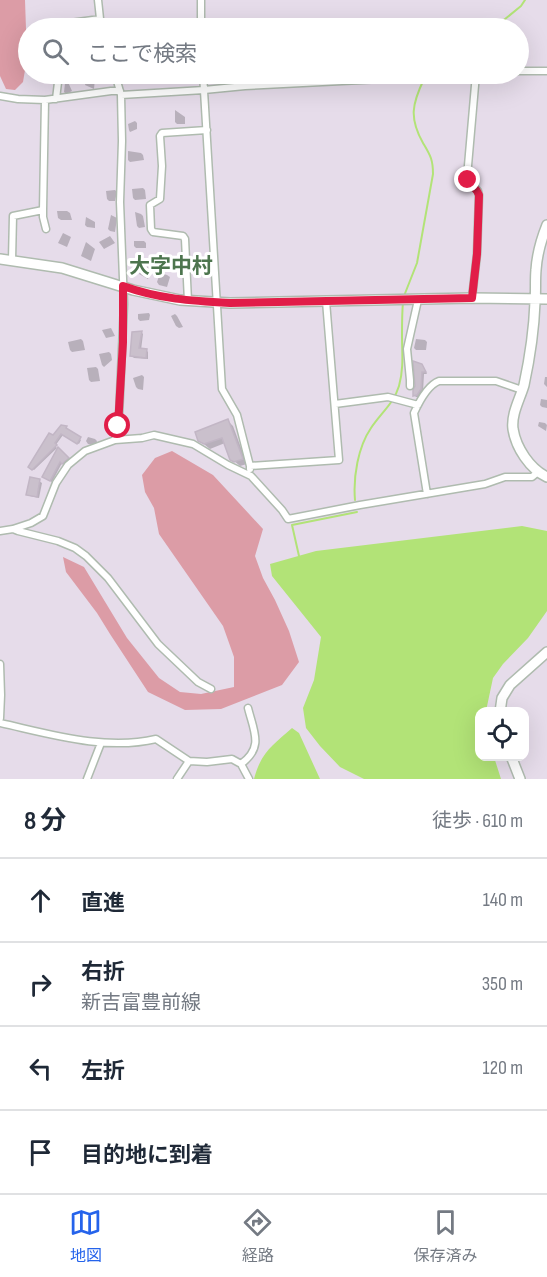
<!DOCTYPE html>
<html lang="ja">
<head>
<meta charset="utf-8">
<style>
  :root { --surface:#fff; --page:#f6f6f7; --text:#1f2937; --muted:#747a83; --line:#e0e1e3; --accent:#2563eb }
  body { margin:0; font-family:"Sofia Sans Condensed","Noto Sans JP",sans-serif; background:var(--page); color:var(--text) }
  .controls { position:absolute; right:18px; bottom:18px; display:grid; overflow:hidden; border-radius:12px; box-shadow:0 6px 24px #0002 }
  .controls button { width:54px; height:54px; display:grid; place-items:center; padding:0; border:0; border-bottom:2px solid var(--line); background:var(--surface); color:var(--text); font:30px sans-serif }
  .stop { position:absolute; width:18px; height:18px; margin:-14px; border:4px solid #e11d48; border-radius:50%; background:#fff }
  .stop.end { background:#e11d48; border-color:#fff; box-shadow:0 2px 6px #0008 }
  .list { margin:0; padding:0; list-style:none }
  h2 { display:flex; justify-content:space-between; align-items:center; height:78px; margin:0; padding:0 24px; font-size:26px }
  h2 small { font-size:20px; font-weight:400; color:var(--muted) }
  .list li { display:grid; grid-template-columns:39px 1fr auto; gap:18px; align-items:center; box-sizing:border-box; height:84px; padding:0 24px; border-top:2px solid var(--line) }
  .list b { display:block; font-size:22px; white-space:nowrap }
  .list p { margin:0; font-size:20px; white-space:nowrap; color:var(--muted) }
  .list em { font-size:20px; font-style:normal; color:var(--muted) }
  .icon { flex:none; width:33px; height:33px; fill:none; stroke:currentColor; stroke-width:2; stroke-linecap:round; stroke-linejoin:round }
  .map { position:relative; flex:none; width:547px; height:779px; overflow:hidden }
  .search { position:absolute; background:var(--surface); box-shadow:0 6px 24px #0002; left:18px; right:18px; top:18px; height:66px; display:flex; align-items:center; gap:15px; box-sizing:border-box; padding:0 21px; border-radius:33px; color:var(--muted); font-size:22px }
  .sheet { height:414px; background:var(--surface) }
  nav { display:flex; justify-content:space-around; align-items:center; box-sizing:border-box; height:84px; border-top:2px solid var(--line); background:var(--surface); font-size:16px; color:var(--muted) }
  nav a { display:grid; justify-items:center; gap:3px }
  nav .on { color:var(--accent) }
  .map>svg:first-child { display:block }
</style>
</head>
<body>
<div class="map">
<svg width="547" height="779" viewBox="0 0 547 779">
  <rect width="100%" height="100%" fill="#e6dcea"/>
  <path fill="#dc9ca6" d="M0,0h25l2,58 -4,24 -8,8 -9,-1 -6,-13z
    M172,451l41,24 50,54 -8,27 8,22 12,22 14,31 10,31 -17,23 -61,24 -36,1 -37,-18 -38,-58 -13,-21 -31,-41 -3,-15 21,10 43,71 32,40 21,14 21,2 33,-7v-30l-11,-31 -64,-92 -5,-26 -9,-16 -3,-17 13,-17z"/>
  <path fill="#b2e377" d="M522,526l25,5v80l-19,27 -25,26 -10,14 -7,33 -6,1v44l14,1 7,22h-137l-24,-12 -20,-21 -14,-18 -3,-20 11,-28 7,-43 -49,-61 -2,-12 46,-13z
    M292,728l7,5 21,46h-66c7,-27 19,-34 38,-51z"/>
  <path fill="#0003" d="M88,74h2l5,4 -1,11 -9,-4z
    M68,82l4,9 -6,3 -2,-2 1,-9z
    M175,110l10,7v7h-8l-2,-2z
    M135,121l2,2v6l-7,3 -1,-2 -1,-6z
    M128,151l13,2 2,2 1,5 -14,2 -2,-2z
    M143,188l2,2 1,9 -11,1 -2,-2 -1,-9z
    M115,190l2,2 -2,9h-6l-2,-2 -1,-8z
    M57,211h10l3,2 2,7h-11l-3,-2z
    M135,212l6,2 2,2 2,11 -6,1 -2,-2z
    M111,215l6,3 -2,14 -5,-1 -2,-2z
    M86,217l9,5v6l-8,-1 -2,-2z
    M63,233l8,4 -4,10 -9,-4z
    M110,236l5,7 -11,6 -5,-7z
    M134,241h10l2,2v5h-10l-2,-2z
    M86,242l9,7 -4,12 -10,-5z
    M144,262l8,5 -4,12 -9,-5z
    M160,273l7,2 3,2 -3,10 -8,-2 -2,-3z
    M149,313l1,2 -1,5 -9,1 -2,-2v-5z
    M175,314l2,2 6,11 -4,1 -3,-2 -5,-10z
    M111,328l4,8 -9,2 -4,-8z
    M141,332l2,2 -2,16h5l2,2v7l-14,-1 -2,-2z
    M81,339l2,2 2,9 -13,2 -2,-2 -2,-8z
    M416,339l9,1 2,2 -1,8h-10l-2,-2z
    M109,352l2,2 1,6 -8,7 -2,-2 -3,-11z
    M422,365l5,9h-3l-1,18 -3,5h-4l-2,-2z
    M96,367l2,2 2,12 -9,1 -2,-2 -2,-12z
    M142,375l2,2 -1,13 -5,-1 -2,-2 -3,-9z
    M545,377h2v10l-3,-3z
    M541,399l6,1v8l-5,-1 -2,-2z
    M228,421l5,5 14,38 -7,2 -8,-7 -7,-16 -15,6 -11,-9z
    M539,422l6,1 2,2 -1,6 -8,-5z
    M62,427l4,1 15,12 -2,4 -16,-9 -8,11 2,2 -23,22 -3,-2z
    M88,437l7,2 2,2 -1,3 -3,1 -5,-1 -2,-3z
    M58,449l12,12 -5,4 -3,-2 -10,19 -6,-3z
    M39,481l3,2 -3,15 -9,-2 -2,-2z"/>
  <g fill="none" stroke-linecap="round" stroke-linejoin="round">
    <path stroke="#b2e377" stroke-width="2" d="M494,28l27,-22 4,-6
      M404,296l13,-33 16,-89c0,-15 -3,-19 -10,-31 -14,-25 -11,-39 1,-64
      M355,500c-2,-23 3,-53 16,-72 10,-15 23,-25 28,-42 5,-18 3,-34 3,-51 0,-11 0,-22 1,-33
      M299,556l-7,-31 65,-13"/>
  </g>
  <path fill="#cac0cc" stroke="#c2b6c5" stroke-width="1.5" d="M142,331l-3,17 8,1 -1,9 -16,-2 2,-24z
    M413,361l9,3 4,8h-4l-1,17 -4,6 -4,1v-6l2,-4z
    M228,419l15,40 -9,3 -4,-2 -8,-22 -18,6 -6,-3 -3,-9z
    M61,425l6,1 -1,2 15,9 -4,7 -16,-10 -6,9 2,2 -25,25 -4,-3 21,-34 4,2z
    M58,447l11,11 -7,6 -2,-2 -10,19 -8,-4z
    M30,477l10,2 -3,18 -11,-2z"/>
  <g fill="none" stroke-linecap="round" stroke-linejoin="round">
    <g stroke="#afbbaf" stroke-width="9">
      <path id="minor" d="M98,0l3,28
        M62,28l1,-4 37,-5
        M201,28v-28
        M518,71h29
        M203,74l19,315 15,26 13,51
        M121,95l83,-5 41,-4 234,-12
        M0,96l18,3 27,1 66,-9h9
        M56,99l3,-25
        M43,210v7l3,12
        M12,260l1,-44 30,-6 2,-110
        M472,298l5,-44 2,-59 -1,-4 -10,-11 -1,-3 9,-103
        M188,301l-3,-62 -2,-3 -30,-4 -2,-3 -1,-24 10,-6 2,-33 -2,-30 2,-3 45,-3
        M410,386v-6l-3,-31 11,-49
        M335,404l53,-7 30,8
        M115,440l27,-2 12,-3 39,9 35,21 23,11 31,34 6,9 72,-14 125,-21 20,-7h27l6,-5
        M250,469v-3l89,-6 -13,-159
        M427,494l-13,-81c5,-11 14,-28 25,-32h57l26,9
        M13,529l5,2 40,10 17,7 11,8 22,22 50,66 40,38 13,7
        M0,531l13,-2 18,-6 12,-7 13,-33 12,-18 17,-14 30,-11 4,-24 5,-112 -4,-102 2,-61 -1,-46 -6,-21
        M0,664l1,31 -1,23
        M0,723c50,11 105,28 156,16l33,22 18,1 25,-3 9,5 8,15
        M241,764c23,-17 13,-32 7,-56
        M87,779l14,-36
        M177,779l12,-18"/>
    </g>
    <g stroke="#afbbaf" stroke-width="12">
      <path id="secondary" d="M547,225c-6,15 -10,29 -11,45 -1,11 0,21 -1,32 -1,28 -5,55 -11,83 -4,14 -13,29 -11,44 3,19 17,40 34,48
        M0,259l62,9 71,22 47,10 50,3 242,-5 75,1
        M500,712l2,-14 8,-13 37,-33
        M511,756l9,23"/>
    </g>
    <use href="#minor" stroke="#fff" stroke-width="6"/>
    <use href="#secondary" stroke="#fff" stroke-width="9"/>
  </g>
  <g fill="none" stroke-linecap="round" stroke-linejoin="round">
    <path stroke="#e11d48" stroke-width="8" d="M118,426l5,-84v-56c36,13 69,15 107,17l242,-5 5,-44 2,-59 -2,-4 -9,-11"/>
  </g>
  <g text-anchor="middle" stroke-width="6" stroke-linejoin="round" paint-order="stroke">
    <g font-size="21" font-weight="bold" fill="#4d754e" stroke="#fff">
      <text x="171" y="273">大字中村</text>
    </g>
  </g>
</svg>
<div class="controls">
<button><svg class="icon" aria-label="locate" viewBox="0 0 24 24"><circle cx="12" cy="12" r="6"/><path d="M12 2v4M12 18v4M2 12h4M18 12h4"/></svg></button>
</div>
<div class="stop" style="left:118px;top:426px"></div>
<div class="stop end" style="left:468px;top:180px"></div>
<div class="search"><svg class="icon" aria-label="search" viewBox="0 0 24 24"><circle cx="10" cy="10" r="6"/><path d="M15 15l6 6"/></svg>ここで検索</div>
</div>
<section class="sheet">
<h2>8 分<small>徒歩 · 610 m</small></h2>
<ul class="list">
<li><svg class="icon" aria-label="ahead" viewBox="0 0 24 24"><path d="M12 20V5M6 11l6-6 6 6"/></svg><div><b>直進</b></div><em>140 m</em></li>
<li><svg class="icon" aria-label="right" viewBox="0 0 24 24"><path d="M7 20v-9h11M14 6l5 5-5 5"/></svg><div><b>右折</b><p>新吉富豊前線</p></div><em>350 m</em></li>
<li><svg class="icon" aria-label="left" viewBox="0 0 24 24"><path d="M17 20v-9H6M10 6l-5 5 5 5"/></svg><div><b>左折</b></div><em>120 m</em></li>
<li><svg class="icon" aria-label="arrive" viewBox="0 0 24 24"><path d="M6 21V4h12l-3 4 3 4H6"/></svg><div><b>目的地に到着</b></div></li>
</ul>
</section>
<nav>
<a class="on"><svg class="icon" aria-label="map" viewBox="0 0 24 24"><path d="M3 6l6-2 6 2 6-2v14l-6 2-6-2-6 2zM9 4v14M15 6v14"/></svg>地図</a>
<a><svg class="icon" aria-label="directions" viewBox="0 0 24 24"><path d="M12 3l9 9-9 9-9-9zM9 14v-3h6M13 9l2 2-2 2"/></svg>経路</a>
<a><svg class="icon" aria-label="saved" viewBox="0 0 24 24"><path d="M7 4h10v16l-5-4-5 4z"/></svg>保存済み</a>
</nav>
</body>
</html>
